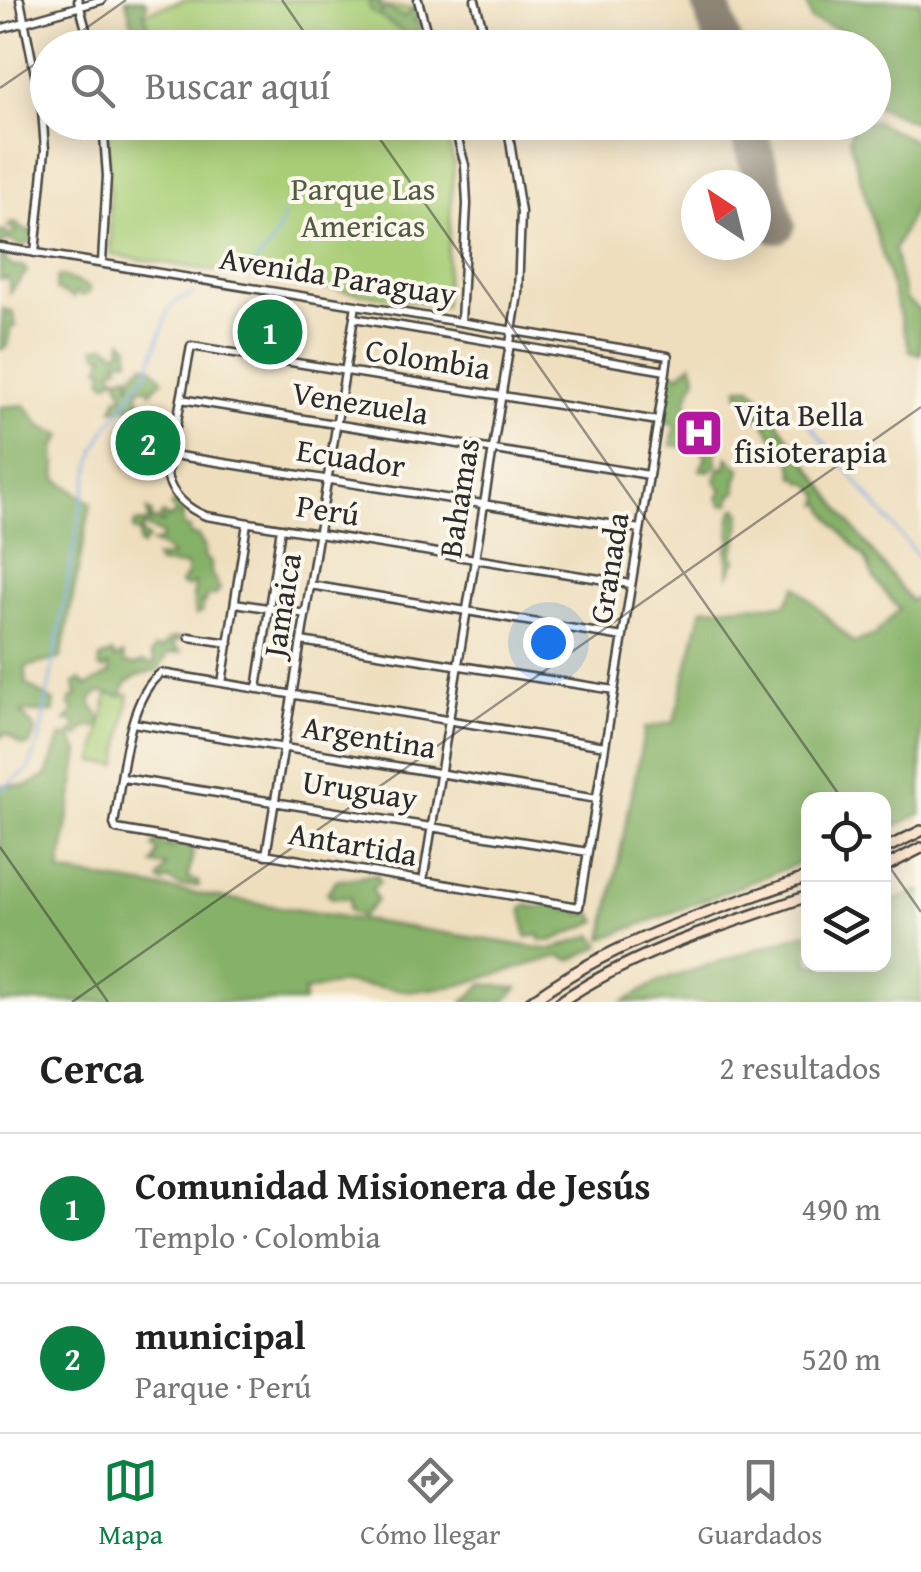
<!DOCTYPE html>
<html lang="es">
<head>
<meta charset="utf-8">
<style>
  :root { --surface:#fff; --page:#f6f6f6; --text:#222; --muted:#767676; --line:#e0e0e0; --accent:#0b8043 }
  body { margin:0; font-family:"Gentium Book Plus",serif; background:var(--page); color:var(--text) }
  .controls { position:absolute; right:30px; bottom:30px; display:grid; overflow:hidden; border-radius:20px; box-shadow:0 5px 25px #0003 }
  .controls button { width:90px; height:90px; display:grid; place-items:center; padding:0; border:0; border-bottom:2px solid var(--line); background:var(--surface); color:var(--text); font:50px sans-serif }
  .compass { position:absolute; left:681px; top:170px; width:90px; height:90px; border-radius:50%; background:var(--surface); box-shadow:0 5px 25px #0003; rotate:325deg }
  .you { position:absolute; left:548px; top:642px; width:35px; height:35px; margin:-25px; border:8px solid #fff; border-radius:50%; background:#1a73e8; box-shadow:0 0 0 15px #1a73e833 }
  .badge { display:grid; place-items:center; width:65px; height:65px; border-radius:50%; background:var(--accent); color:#fff; font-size:32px; font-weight:700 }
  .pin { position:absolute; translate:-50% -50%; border:5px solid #fff; box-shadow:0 2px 10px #0006 }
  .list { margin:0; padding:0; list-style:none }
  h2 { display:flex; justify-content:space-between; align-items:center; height:130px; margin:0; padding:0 40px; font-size:42px }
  h2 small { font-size:32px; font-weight:400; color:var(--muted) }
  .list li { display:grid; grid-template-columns:65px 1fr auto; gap:30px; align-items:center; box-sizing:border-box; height:150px; padding:0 40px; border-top:2px solid var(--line) }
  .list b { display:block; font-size:38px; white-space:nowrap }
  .list p { margin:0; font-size:32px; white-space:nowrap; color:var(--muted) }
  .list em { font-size:32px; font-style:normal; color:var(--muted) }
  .icon { flex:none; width:55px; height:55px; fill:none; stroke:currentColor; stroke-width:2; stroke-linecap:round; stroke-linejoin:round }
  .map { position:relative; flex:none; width:921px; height:1002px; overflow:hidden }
  .search { position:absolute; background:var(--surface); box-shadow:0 5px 25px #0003; left:30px; right:30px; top:30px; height:110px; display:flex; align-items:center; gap:25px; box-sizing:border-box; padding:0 35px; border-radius:55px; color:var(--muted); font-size:38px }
  .sheet { height:430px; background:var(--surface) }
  nav { display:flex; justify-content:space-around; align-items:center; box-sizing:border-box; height:140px; border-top:2px solid var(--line); background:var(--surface); font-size:28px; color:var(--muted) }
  nav a { display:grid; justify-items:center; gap:5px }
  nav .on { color:var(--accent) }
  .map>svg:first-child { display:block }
</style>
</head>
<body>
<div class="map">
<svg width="921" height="1002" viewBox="0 0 921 1002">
  <rect width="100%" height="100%" fill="#fbf7ec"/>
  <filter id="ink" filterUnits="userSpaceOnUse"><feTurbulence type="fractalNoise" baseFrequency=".01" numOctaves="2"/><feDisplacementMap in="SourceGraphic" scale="20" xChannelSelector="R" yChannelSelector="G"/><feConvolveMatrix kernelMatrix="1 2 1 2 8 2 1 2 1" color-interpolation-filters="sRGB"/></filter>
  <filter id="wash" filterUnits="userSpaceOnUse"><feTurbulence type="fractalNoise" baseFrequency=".0048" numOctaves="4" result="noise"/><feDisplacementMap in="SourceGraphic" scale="40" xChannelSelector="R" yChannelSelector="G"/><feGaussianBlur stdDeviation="2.25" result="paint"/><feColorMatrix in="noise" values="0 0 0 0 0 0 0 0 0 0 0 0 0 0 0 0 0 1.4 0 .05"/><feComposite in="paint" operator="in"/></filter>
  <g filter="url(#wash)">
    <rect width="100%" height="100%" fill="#eedebd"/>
    <path fill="#a9ce77" stroke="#6a7c51" stroke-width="2.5" d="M184,0h190l11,7 28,2 10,38 -307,1 28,-35z
      M107,123h336l11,41 -10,142 -333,-51z
      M133,420l35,3 -4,44 -37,-3z
      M108,692l21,3 -11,70 -24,-3z"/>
    <path fill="#86b168" stroke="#586e4a" stroke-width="2.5" d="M126,0h18l3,3 -3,10 5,13 -20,21h-38l2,-11 15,-8 17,4 8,-4z
      M372,0l9,1 -3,5 4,7 3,-6 18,10 6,-3 5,-7 7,5 -8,9 6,1 7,25h-14l-2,-3 5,-12 -10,5 -3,-6 -31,-20 -2,-7z
      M806,0h115v125l-47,-20v-57l-19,-1 4,-11 -48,-16z
      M874,121l47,23v50l-27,56 11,49 16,12v43l-11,-3 -61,-212 5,-16z
      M14,222l11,9 8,-1 -2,11 -9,6 -13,-7 -9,5v-14h5l4,6 7,-6 -8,-5z
      M0,247l8,8 -4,4 9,8 10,-1 4,5 -17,22 -2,-15 -8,2z
      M62,276l27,11v6l-7,3 -7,-4 -1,6 -18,-8 1,-13z
      M3,309l10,4 3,14 -5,-1 -4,20 -7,4z
      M122,340l7,6v13l-12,1 3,6 -9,4 5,7 -10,6 -4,-6 3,-7 -5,-2 5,-15 -6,2 -4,-7 11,-3 11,8 4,-3z
      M692,363l5,14 -9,18 -3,34 10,10 20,5 2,20 -8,7 -9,-1 6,-13 -5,-8 -30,-4 4,-18 -3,-5 -12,3 9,-56 10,6z
      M144,364l7,2 12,13 -12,13 -2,-4h-10l-1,11 3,2 -7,6 -21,2 5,-13 6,1 -7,-20 12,-3 1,14 3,-15z
      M739,387h12l6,6 96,134 57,73 11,-3v217l-37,17v-32h-76v61l-205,79 42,-211 29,-6 28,-114 84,-4 10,-18 57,57 22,-8 24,-26c-8,-10 -18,-20 -25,-31 -4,-6 -5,-16 -10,-21 -15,-17 -33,-34 -42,-54l-3,1 2,-9 -13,-13 -5,1 -6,-7 -3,1 -3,-19 -10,-8 -25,-41v11l-8,-23 -10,-3z
      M25,405l17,22 21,8 -8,13 2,31 34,24 -30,155 -35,9v17l28,18v10h-33l15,19 -7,14 -7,1 -16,-13 -6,5v-331z
      M728,457l13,12 -5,13 1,9 -6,5 -1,8 -8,1 -4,-7 4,-8 -7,-9 4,-14 6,2z
      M176,496l4,8h5l1,4 -4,2 3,3 -3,3 2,11 6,1v7l8,1 7,12 -1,9 7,6v10l9,16 -5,6h-7l-2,8 -5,-1 2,9 -7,4 -3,-18 2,-14 -9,4 -6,-3 7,-9v-9l-29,-2 -3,-6 18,-1 -7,-7 -15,-7 10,-2 1,-7 -18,-8 -3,6 7,6 -6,8 -3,-3 1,-9 -7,-4 2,-7 13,-1 -1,-12 5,4 -1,8 6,-2 4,4 3,-2 -4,-4 3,-4 6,4 7,-4 -5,-8 6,-2 -4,-5z
      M737,507l4,6 -3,26 -6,16 4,4 -7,15 -2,-25 5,-9c-4,-8 -2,-28 5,-33z
      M181,638l-9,7 9,7 -13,2 -10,16c-17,4 -35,7 -36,26 -13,0 -25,-11 -32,7l11,16v9l-15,-1 -8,10 -8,-3 6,-8 -1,-4 -10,-1 8,-8v-5l-4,-2 1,-7 6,-2 -2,-14 6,-3 7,6 23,-13 -2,-7 -5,4 -4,-3 1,-9 13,-5 2,6 8,-5 2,9 10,2 8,-3 9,3 3,-3 -4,-8 4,-6 5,1 10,-10z
      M61,736l11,2 7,14 -19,120 492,78 41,-15 8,11 -30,14 -11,-4 -104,30 -43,5 -72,-8 -37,9v10h-304v-217l27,1 20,-11z
      M156,840l8,6 6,-2 1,4 11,-6 9,4 2,6 -5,26 11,4v4h-20l-11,-7 -5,4 -4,-3 7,-15h-13l5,-14 -5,-4z
      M371,875h6l3,7 -8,7 5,11 -15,17 -13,-7 1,-12h-18l-5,-5 8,-12z
      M921,890v112h-298l35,-20 150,-50v32h76v-60z
      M550,903l18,7h10l3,5 10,-3 7,9 -47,20 -11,-1v-5l-14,2 -4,-29 4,-3 14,3z
      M483,984l35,4 -14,14h-41z"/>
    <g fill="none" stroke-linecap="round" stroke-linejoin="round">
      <path stroke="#7baae5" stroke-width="2.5" d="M236,277c24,-15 43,-35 47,-63
        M809,424l112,136
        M0,790l28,-20 11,-27 44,-245 11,-46 10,-20 44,-61 21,-62 9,-9 16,-7"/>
      <path stroke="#8c8474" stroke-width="38" d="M710,0l14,48
        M746,122l30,103"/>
    </g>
  </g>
  <g filter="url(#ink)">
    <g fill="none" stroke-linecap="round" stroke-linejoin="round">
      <g stroke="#484641" stroke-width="11">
        <path id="street" d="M20,0l22,109 3,41 -10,103
          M78,0l13,48
          M418,0l13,48
          M475,0l13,48
          M0,29l102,-29
          M453,122l12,43 2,39 -6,118
          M0,247l668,109 -2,15 -87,536 -463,-78 -2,-5c8,-42 12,-125 47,-151l444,73
          M102,262l5,-86 -4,-54
          M354,318l312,53
          M181,399l468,76
          M173,455l467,74
          M631,584l-425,-68c-18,-7 -35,-21 -39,-41l24,-129 467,75
          M310,585l313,52
          M235,603l71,11
          M189,637l40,6
          M301,641l313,49
          M222,683l25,-160
          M257,689l24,-161
          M133,723l464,76
          M123,778l465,74
          M266,855l90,-550
          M423,881l95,-587 3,-82 -14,-90"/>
      </g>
      <g stroke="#484641" stroke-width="14">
        <path id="secondary" d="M884,849l37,-18
          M884,867l37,-19
          M530,1002c84,-62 181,-91 278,-125
          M560,1002c77,-52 162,-76 248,-106"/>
      </g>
      <use href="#street" stroke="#fff" stroke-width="6"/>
      <use href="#secondary" stroke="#fbe5cf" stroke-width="9"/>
    </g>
  </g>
  <path fill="none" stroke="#2b2b2b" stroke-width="2.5" stroke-opacity="0.45" d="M282,0l33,48M58,48l68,-48M0,88l48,-33M368,122l474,677M0,847l108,155M884,859l37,53M72,1002l849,-595"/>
  <defs>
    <g id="hospital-square" transform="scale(2.5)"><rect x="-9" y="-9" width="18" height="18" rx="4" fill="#b5179e" stroke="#fbf7ec"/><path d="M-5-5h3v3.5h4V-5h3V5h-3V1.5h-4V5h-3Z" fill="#fff"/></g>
  </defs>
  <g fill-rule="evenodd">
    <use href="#hospital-square" x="699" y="433"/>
  </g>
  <g text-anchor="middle" stroke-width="8" stroke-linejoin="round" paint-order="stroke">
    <g font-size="32" fill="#515c42" stroke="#fbf7ec">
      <text x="363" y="200">Parque Las<tspan x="363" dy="37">Americas</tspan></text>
    </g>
    <g font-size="32" fill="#2b2b2b" stroke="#fbf7ec">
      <text transform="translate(338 276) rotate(9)" y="11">Avenida Paraguay</text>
      <text transform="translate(428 359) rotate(9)" y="11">Colombia</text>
      <text transform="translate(360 403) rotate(9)" y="11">Venezuela</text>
      <text transform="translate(351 458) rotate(9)" y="11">Ecuador</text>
      <text transform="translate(459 498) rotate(-81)" y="11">Bahamas</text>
      <text transform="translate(328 510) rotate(9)" y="11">Perú</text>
      <text transform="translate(609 568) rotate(-81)" y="11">Granada</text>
      <text transform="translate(282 605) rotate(-81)" y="11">Jamaica</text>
      <text transform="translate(369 737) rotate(9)" y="11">Argentina</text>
      <text transform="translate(360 790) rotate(9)" y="11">Uruguay</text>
      <text transform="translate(353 844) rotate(10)" y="11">Antartida</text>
    </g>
    <g font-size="32" fill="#2b2b2b" stroke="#fbf7ec" text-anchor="start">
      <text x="734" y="426">Vita Bella<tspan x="734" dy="37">fisioterapia</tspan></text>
    </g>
  </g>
</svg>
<div class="controls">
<button><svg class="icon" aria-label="locate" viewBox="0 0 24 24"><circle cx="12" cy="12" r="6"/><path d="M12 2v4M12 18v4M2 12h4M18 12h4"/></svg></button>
<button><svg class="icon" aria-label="layers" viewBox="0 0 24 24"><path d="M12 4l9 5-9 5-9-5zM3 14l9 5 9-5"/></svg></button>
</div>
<svg class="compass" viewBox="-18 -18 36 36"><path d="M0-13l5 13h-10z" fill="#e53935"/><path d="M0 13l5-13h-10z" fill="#767676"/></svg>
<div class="you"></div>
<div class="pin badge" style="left:270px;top:332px">1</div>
<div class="pin badge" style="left:148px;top:443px">2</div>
<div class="search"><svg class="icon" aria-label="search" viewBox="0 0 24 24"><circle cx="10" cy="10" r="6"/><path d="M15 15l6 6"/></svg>Buscar aquí</div>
</div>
<section class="sheet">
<h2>Cerca<small>2 resultados</small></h2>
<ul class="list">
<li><span class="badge">1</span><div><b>Comunidad Misionera de Jesús</b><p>Templo · Colombia</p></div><em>490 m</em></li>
<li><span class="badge">2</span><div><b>municipal</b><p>Parque · Perú</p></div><em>520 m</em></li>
</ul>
</section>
<nav>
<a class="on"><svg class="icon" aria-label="map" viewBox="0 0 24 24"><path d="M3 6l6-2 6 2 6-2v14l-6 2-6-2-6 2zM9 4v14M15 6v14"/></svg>Mapa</a>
<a><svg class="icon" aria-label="directions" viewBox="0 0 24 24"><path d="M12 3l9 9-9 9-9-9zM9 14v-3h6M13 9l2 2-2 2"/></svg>Cómo llegar</a>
<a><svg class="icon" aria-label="saved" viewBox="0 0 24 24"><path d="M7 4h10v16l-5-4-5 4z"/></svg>Guardados</a>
</nav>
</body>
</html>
